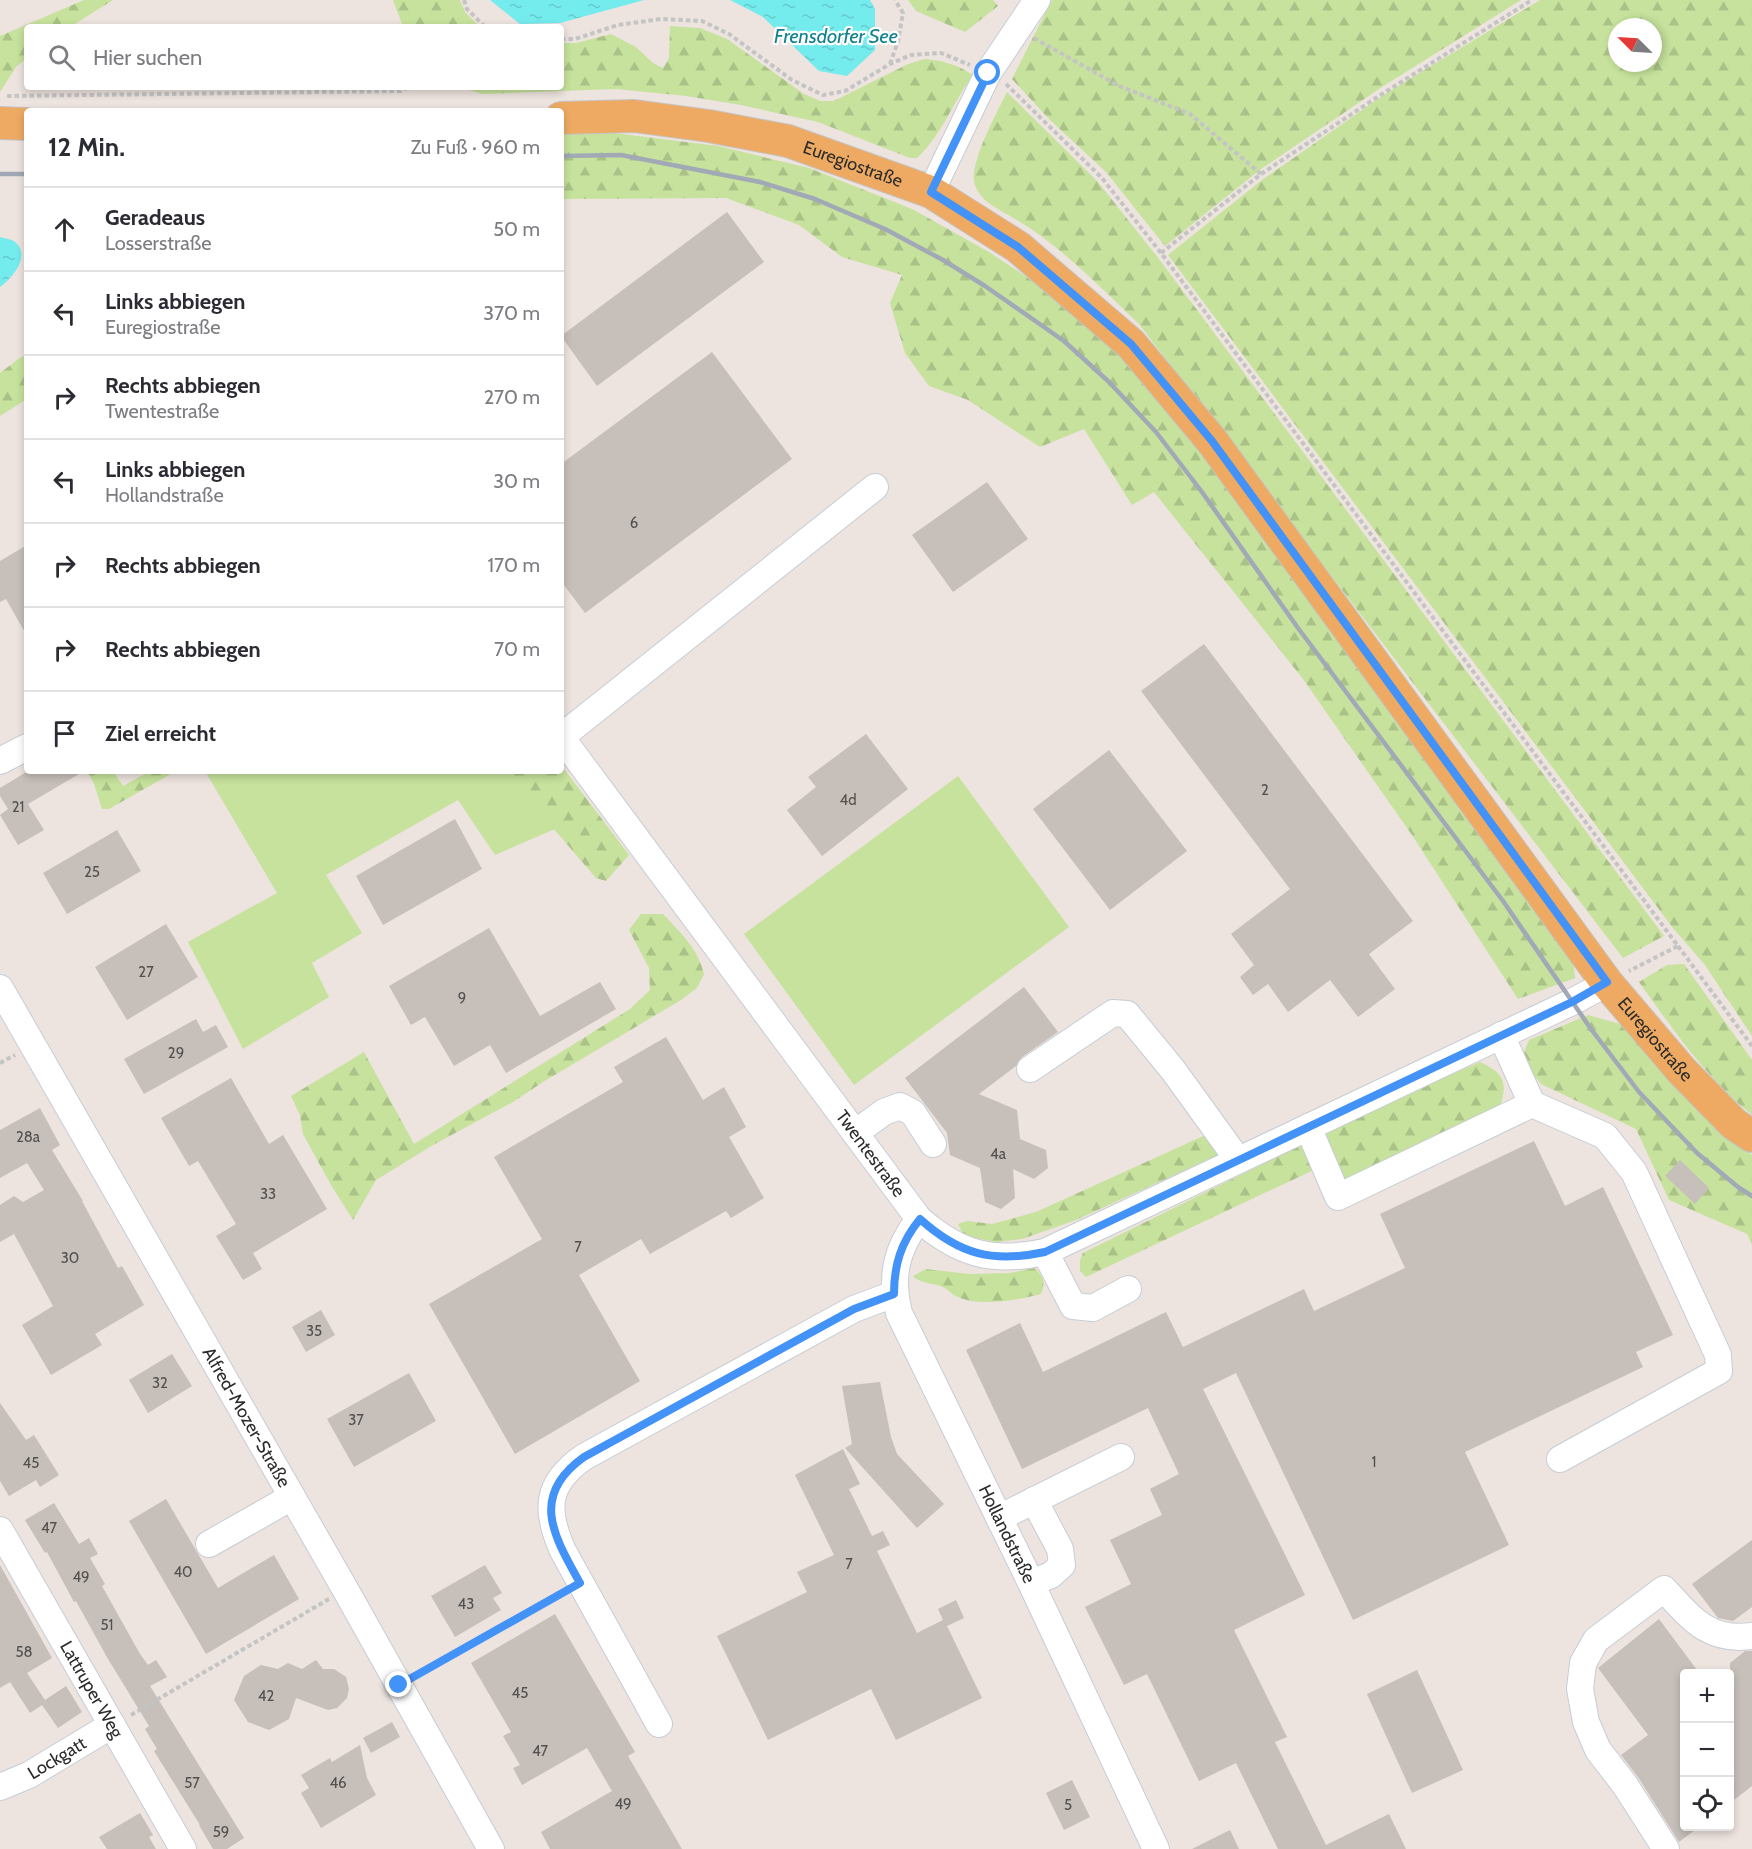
<!DOCTYPE html>
<html lang="de">
<head>
<meta charset="utf-8">
<style>
  :root { --surface:#fff; --page:#f7f7f7; --text:#2b2b33; --muted:#7c7c81; --line:#e1e1e2 }
  body { margin:0; font-family:Cabin,sans-serif; background:var(--page); color:var(--text) }
  .controls { position:absolute; right:18px; bottom:18px; display:grid; overflow:hidden; border-radius:6px; box-shadow:0 3px 9px #0003 }
  .controls button { width:54px; height:54px; display:grid; place-items:center; padding:0; border:0; border-bottom:2px solid var(--line); background:var(--surface); color:var(--text); font:30px sans-serif }
  .compass { position:absolute; left:1608px; top:18px; width:54px; height:54px; border-radius:50%; background:var(--surface); box-shadow:0 3px 9px #0003; rotate:294deg }
  .stop { position:absolute; width:18px; height:18px; margin:-14px; border:4px solid #4292f7; border-radius:50%; background:#fff }
  .stop.end { background:#4292f7; border-color:#fff; box-shadow:0 2px 6px #0008 }
  .list { margin:0; padding:0; list-style:none }
  h2 { display:flex; justify-content:space-between; align-items:center; height:78px; margin:0; padding:0 24px; font-size:26px }
  h2 small { font-size:20px; font-weight:400; color:var(--muted) }
  .list li { display:grid; grid-template-columns:39px 1fr auto; gap:18px; align-items:center; box-sizing:border-box; height:84px; padding:0 24px; border-top:2px solid var(--line) }
  .list b { display:block; font-size:22px; white-space:nowrap }
  .list p { margin:0; font-size:20px; white-space:nowrap; color:var(--muted) }
  .list em { font-size:20px; font-style:normal; color:var(--muted) }
  .icon { flex:none; width:33px; height:33px; fill:none; stroke:currentColor; stroke-width:2; stroke-linecap:round; stroke-linejoin:round }
  .map { position:relative; flex:none; width:1752px; height:1849px; overflow:hidden }
  .search { position:absolute; background:var(--surface); box-shadow:0 3px 9px #0003; left:24px; top:24px; width:540px; height:66px; display:flex; align-items:center; gap:15px; box-sizing:border-box; padding:0 21px; border-radius:6px; color:var(--muted); font-size:22px }
  .panel { position:absolute; background:var(--surface); box-shadow:0 3px 9px #0003; left:24px; top:108px; width:540px; height:666px; border-radius:6px }
  .map>svg:first-child { display:block }
</style>
</head>
<body>
<div class="map">
<svg width="1752" height="1849" viewBox="0 0 1752 1849">
  <defs>
    <pattern id="forest-firs" width="22" height="20" patternUnits="userSpaceOnUse" patternTransform="scale(1.5)"><rect width="22" height="20" fill="#c6e29c"/><path d="M5 1l3.5 6h-7zM16 11l3.5 6h-7z" fill="#aac287"/></pattern>
    <pattern id="water-ripples" width="26" height="14" patternUnits="userSpaceOnUse" patternTransform="scale(1.5)"><rect width="26" height="14" fill="#74ebed"/><path d="M2 4q2-2 4 0t4 0M15 11q2-2 4 0t4 0" fill="none" stroke="#65cacb"/></pattern>
  </defs>
  <rect width="100%" height="100%" fill="#ede3df"/>
  <path fill="#c6e29c" d="M205,771h299l51,58 -60,26 -37,-55 -132,75 36,58 -50,30 17,34 -86,52 -55,-107 89,-49z
    M958,776l111,151 -215,158 -110,-151z"/>
  <path fill="url(#forest-firs)" fill-rule="evenodd" d="M84,0h29l-43,27h-43v31l-11,9 -16,25v-56z
    M393,0h67l5,12 15,15h-77z
    M908,0h85l5,6 -33,26 -49,-21z
    M1052,0h469l-139,87 -121,82 -96,77 -59,-74 -57,-53 -37,-40z
    M1540,0h212v1036l-47,-71 -32,-37 -505,-673 94,-75 123,-86zM1617,27h36v36h-36z
    M670,26l30,2 27,11 77,55 16,7h14l74,-37 17,-5 16,2 18,6 14,8c-20,27 -31,60 -56,83h-7l-92,-36 -77,-17 -55,-9 -70,-7 -134,5 -22,-7h101v-44h15l35,-9 25,13 17,16 10,5 6,-10z
    M1007,92l91,90 61,77 505,677 -41,22 -484,-634c-38,-36 -77,-77 -122,-104 -16,-10 -39,-18 -43,-39 -3,-21 23,-69 33,-89z
    M561,131l45,1 112,14 91,22 103,41 77,43 68,45 71,67 80,96 363,483 4,35 -57,21 -104,-161 -111,-159 -149,-187 -22,13 -48,-76 -44,18 -72,-47 -39,-14 -24,-33 -15,-50 12,-28 -60,-18 -43,-32 -73,-27 -165,1z
    M27,355v44l-27,17v-43l21,-16z
    M561,765l68,90 -23,26 -10,-3 -92,-107h57z
    M87,771h26l10,15 27,-15h26l-67,38h-7l-8,-25z
    M641,914h22c18,19 35,35 41,60l-7,14 -16,12 -138,82 -30,20 -80,43 -57,35 -23,40 -22,-35 -28,-51 -3,-19 -9,-19 73,-44 50,92 216,-135 20,-19 -1,-22 -20,-38z
    M1684,964l68,96v55c-46,-37 -79,-86 -113,-133l28,-17z
    M1588,1015l46,13 106,117 12,10v90l-5,-11 -78,-34 -33,-71 -95,-45 -15,-19 -2,-13 5,-12z
    M1480,1062c24,11 28,20 20,45l-155,75 -23,-47 61,-31z
    M1210,1133l10,21 -144,66 -54,19 -26,3 -32,-6 -6,-12 9,-3 25,3 44,-12z
    M1305,1143l13,25 -232,109 -6,-6v-11l3,-7z
    M1035,1268c8,9 11,14 6,26 -22,6 -62,13 -83,3 -6,-2 -10,-8 -15,-10 -11,-5 -21,-2 -30,-11l13,-7 43,5 41,-1z"/>
  <path fill="url(#water-ripples)" d="M490,0h154l-84,23 -40,1z
    M730,0h140l5,9v41l-28,26 -28,-5 -56,-54z
    M0,237c6,2 14,2 18,8 11,14 -7,34 -18,42z"/>
  <path fill="#c6bfba" d="M727,212l37,50 -167,124 -36,-50z
    M712,352l80,107 -207,154 -24,-32v-117z
    M987,482l41,57 -75,53 -41,-57z
    M27,545v91l-21,-37 -6,3v-41z
    M1204,644l209,277 -44,33 26,35 -37,28 -28,-37 -42,32 -20,-28 -15,11 -13,-18 14,-12 -23,-31 59,-45 -149,-198z
    M866,734l42,55 -86,67 -35,-46 29,-23 -8,-10z
    M1109,750l78,101 -77,59 -77,-101z
    M28,771h56l-56,33 16,26 -26,15 -18,-30 8,-6 -8,-13v-8z
    M455,819l27,50 -99,56 -27,-49z
    M117,830l24,41 -74,43 -24,-41z
    M166,924l32,53 -71,43 -32,-53z
    M489,928l51,88 60,-34 16,27 -110,64 -16,-28 -36,21 -29,-49 -14,8 -22,-39z
    M1024,987l34,45 -36,25 -6,9 -37,28 38,16 3,29 26,11 2,18 -14,11 -21,-10 2,29 -14,11 -16,-7 -5,-34 -30,-13 -3,-22 -42,-55z
    M196,1019l7,13 13,-7 12,22 -84,47 -20,-35z
    M666,1037l37,63 21,-13 22,40 -17,10 35,61 -33,20 -5,-7 -76,43 -9,-15 -62,36 61,106 -125,73 -86,-150 113,-65 -48,-82 129,-75 -9,-15z
    M231,1078l38,66 14,-9 44,74 -74,44 9,16 -19,11 -27,-44 20,-12 -38,-63 -9,5 -28,-48z
    M40,1108l20,37 -8,5 31,51h-1l36,67 4,-2 22,39 -49,29 7,11 -51,30 -29,-50 31,-19 -39,-72 -14,8v-37l14,-9 9,6 21,-12 -17,-27 -27,15v-48z
    M1534,1141l31,65 38,-19 70,148 -37,17 7,15 -178,85 44,93 -156,75 -117,-247 -33,16 102,206 -71,35 53,107 -12,5 51,103 63,-31 17,35h-128l-42,-86 -37,18 -52,-107 -23,11 -39,-78 46,-23 -21,-44 52,-25 -12,-26 29,-15 -31,-66 -126,61 -56,-119 54,-27 23,49 123,-60 17,35 121,-58 10,22 91,-43 -25,-54z
    M1680,1160l29,28 -14,16 -30,-28z
    M321,1310l14,25 -29,17 -14,-25z
    M172,1354l20,32 -44,27 -19,-33z
    M409,1373l27,48 -82,46 -27,-48z
    M880,1382l11,55 6,17 47,50 -27,24 -72,-80 7,-4 -10,-58z
    M0,1403l26,37 8,-5 25,40 -19,12 -4,-7 -27,16 -9,-15z
    M843,1449l17,35 -11,5 23,47 11,-5 7,14 -13,6 40,82 26,-13 -5,-11 18,-9 8,18 -17,8 35,72 -86,42 -25,-51 -103,51 -51,-104 90,-44 -10,-20 37,-17 -39,-80z
    M166,1499l52,89 56,-33 25,44 -93,55 -77,-133z
    M54,1503l25,41 10,-6 9,16 -8,4 15,26 -3,2 38,68 8,11 8,-5 11,17 -17,9 94,152 -17,11h-14l-14,-24h1l-46,-74 3,-2 -12,-20 4,-3 -41,-67 -32,-58 -2,1 -27,-50 -2,1 -20,-33z
    M1752,1540v67l-19,14 -15,-3 -26,-34z
    M0,1565l52,93 -25,15 18,27 21,-14 16,26 -24,16 -16,-23 -12,8 -20,-31 -10,6z
    M485,1565l17,28 -9,5 8,12 -46,27 -24,-41z
    M555,1614l80,138 -7,4 54,93h-132l-9,-17 71,-41 -25,-43 -65,37 -9,-17 7,-3 -17,-29 8,-4 -40,-69z
    M1659,1619l41,55h-16v153h15l-20,15 -41,-65 -17,-22 27,-20 -50,-67z
    M1745,1651h7v135l-22,17v-140z
    M316,1660l7,9h11l12,8 3,12 -2,9 -10,10 -9,2 -32,-12 -7,21 -20,11 -21,-8 -14,-22 10,-24 17,-11 17,4 10,-6 14,6z
    M1417,1670l46,100 -51,23 -45,-99z
    M392,1722l8,15 -29,16 -8,-15z
    M360,1745l7,33 9,17 -55,33 -20,-35 8,-5 -8,-13 29,-17 2,4z
    M1072,1780l18,37 -26,13 -18,-37z
    M140,1813l13,22 -4,2 7,12h-49l-8,-12z
    M1230,1830l9,19h-47z"/>
  <g fill="none" stroke-linecap="round" stroke-linejoin="round">
    <g stroke="#c7cdd5" stroke-width="28">
      <g id="minor">
        <path d="M931,192l57,-119 49,-73"/>
        <path id="s1" d="M561,737l358,482c41,36 74,44 126,33l527,-250 35,-19"/>
        <path d="M561,737l314,-250"/>
        <path d="M0,761l27,-14"/>
        <path id="s2" d="M0,988l345,601 146,260"/>
        <path d="M1030,1069l83,-56 14,1 46,56 65,90"/>
        <path d="M1532,1104l73,32 29,36 84,183 1,16 -159,88"/>
        <path d="M1308,1127l30,70 194,-93 -31,-69"/>
        <path d="M855,1133l29,-21 16,-6 13,7 20,31"/>
        <path id="s3" d="M919,1219c-23,30 -29,57 -20,94l132,270 125,266"/>
        <path d="M1045,1252l28,54 20,2 35,-19"/>
        <path d="M999,1518l122,-61"/>
        <path id="s4" d="M0,1530l183,319"/>
        <path d="M209,1544l83,-47"/>
        <path d="M1031,1583l20,-8 11,-10 -2,-16 -26,-49"/>
        <path d="M659,1724l-96,-173c-18,-40 -18,-67 21,-94l270,-148 40,-15"/>
        <path id="s5" d="M0,1787l29,-12 83,-50"/>
        <path d="M1666,1849l-41,-64 -27,-35 -12,-28 -6,-33 3,-26 13,-23 68,-51c27,29 44,53 88,47"/>
      </g>
    </g>
    <g stroke="#c4c4c4" stroke-width="34">
      <g id="major">
        <path id="s6" d="M561,118l73,-2 75,10 79,15 143,51 87,55 113,97 81,97 395,542 75,88 52,53 18,12"/>
        <path d="M0,123l27,1"/>
      </g>
    </g>
    <path stroke="#c4c4c4" stroke-width="4" stroke-dasharray="4.5 3" stroke-linecap="butt" d="M464,0l3,9 18,18
      M1034,38l85,48 71,28 71,60
      M561,39h14l43,-14 43,-6 41,2 27,13 63,46 31,15 22,-4 45,-27 21,-9 30,-2 29,12
      M890,64l8,-23 5,-28 -8,-13
      M1006,84l96,94 59,75 517,693 -49,25
      M7,96l394,-5 7,-4
      M1161,253l100,-79 121,-80 150,-94
      M1678,946l74,100
      M0,1063l15,-8
      M416,1675l148,-83
      M131,1715l198,-116"/>
    <use href="#minor" stroke="#fff" stroke-width="26"/>
    <use href="#major" stroke="#eeaa62" stroke-width="32"/>
    <path stroke="#a1a9b6" stroke-width="4.5" d="M561,156l60,-1 139,27 55,17 70,30 58,31 42,26 79,55 45,41 47,50 46,60 96,136 205,273 88,128 48,63 58,61 41,34 14,9
      M0,174h27"/>
  </g>
  <g fill="none" stroke-linecap="round" stroke-linejoin="round">
    <path stroke="#4292f7" stroke-width="8" d="M399,1685l181,-102c-26,-47 -51,-87 4,-126l270,-148 40,-15c0,-29 7,-52 26,-75 40,36 73,44 125,33l527,-250 35,-20 -395,-541 -81,-97 -113,-97 -87,-55 57,-119"/>
  </g>
  <g text-anchor="middle" stroke-width="4.5" stroke-linejoin="round" paint-order="stroke">
    <g font-size="15" fill="#525150">
      <text x="634" y="528">6</text>
      <text x="1265" y="795">2</text>
      <text x="848" y="805">4d</text>
      <text x="18" y="812">21</text>
      <text x="92" y="877">25</text>
      <text x="146" y="977">27</text>
      <text x="462" y="1003">9</text>
      <text x="176" y="1058">29</text>
      <text x="28" y="1142">28a</text>
      <text x="998" y="1159">4a</text>
      <text x="268" y="1199">33</text>
      <text x="578" y="1252">7</text>
      <text x="70" y="1263">30</text>
      <text x="314" y="1336">35</text>
      <text x="160" y="1388">32</text>
      <text x="356" y="1425">37</text>
      <text x="1374" y="1467">1</text>
      <text x="31" y="1468">45</text>
      <text x="49" y="1533">47</text>
      <text x="849" y="1569">7</text>
      <text x="183" y="1577">40</text>
      <text x="81" y="1582">49</text>
      <text x="466" y="1609">43</text>
      <text x="107" y="1630">51</text>
      <text x="24" y="1657">58</text>
      <text x="520" y="1698">45</text>
      <text x="266" y="1701">42</text>
      <text x="540" y="1756">47</text>
      <text x="192" y="1788">57</text>
      <text x="338" y="1788">46</text>
      <text x="623" y="1809">49</text>
      <text x="1068" y="1810">5</text>
      <text x="221" y="1837">59</text>
    </g>
    <g font-size="18" fill="#2c2c2c" stroke="#fff">
      <text dy="6" stroke="none"><textPath href="#s6" startOffset="298">Euregiostraße</textPath></text>
      <text dy="6" stroke="none"><textPath href="#s6" startOffset="1504">Euregiostraße</textPath></text>
      <text dy="6" stroke="none"><textPath href="#s1" startOffset="519">Twentestraße</textPath></text>
      <text dy="6" stroke="none"><textPath href="#s2" startOffset="495">Alfred-Mozer-Straße</textPath></text>
      <text dy="6" stroke="none"><textPath href="#s3" startOffset="346">Hollandstraße</textPath></text>
      <text dy="6" stroke="none"><textPath href="#s4" startOffset="184">Lattruper Weg</textPath></text>
      <text dy="6" stroke="none"><textPath href="#s5" startOffset="64">Lockgatt</textPath></text>
    </g>
    <g font-size="20" font-style="italic" fill="#10828e" stroke="#fff">
      <text x="836" y="43">Frensdorfer See</text>
    </g>
  </g>
</svg>
<div class="controls">
<button>+</button>
<button>−</button>
<button><svg class="icon" aria-label="locate" viewBox="0 0 24 24"><circle cx="12" cy="12" r="6"/><path d="M12 2v4M12 18v4M2 12h4M18 12h4"/></svg></button>
</div>
<svg class="compass" viewBox="-18 -18 36 36"><path d="M0-13l5 13h-10z" fill="#e53935"/><path d="M0 13l5-13h-10z" fill="#7c7c81"/></svg>
<div class="stop" style="left:988px;top:73px"></div>
<div class="stop end" style="left:399px;top:1685px"></div>
<div class="search"><svg class="icon" aria-label="search" viewBox="0 0 24 24"><circle cx="10" cy="10" r="6"/><path d="M15 15l6 6"/></svg>Hier suchen</div>
<section class="panel">
<h2>12 Min.<small>Zu Fuß · 960 m</small></h2>
<ul class="list">
<li><svg class="icon" aria-label="ahead" viewBox="0 0 24 24"><path d="M12 20V5M6 11l6-6 6 6"/></svg><div><b>Geradeaus</b><p>Losserstraße</p></div><em>50 m</em></li>
<li><svg class="icon" aria-label="left" viewBox="0 0 24 24"><path d="M17 20v-9H6M10 6l-5 5 5 5"/></svg><div><b>Links abbiegen</b><p>Euregiostraße</p></div><em>370 m</em></li>
<li><svg class="icon" aria-label="right" viewBox="0 0 24 24"><path d="M7 20v-9h11M14 6l5 5-5 5"/></svg><div><b>Rechts abbiegen</b><p>Twentestraße</p></div><em>270 m</em></li>
<li><svg class="icon" aria-label="left" viewBox="0 0 24 24"><path d="M17 20v-9H6M10 6l-5 5 5 5"/></svg><div><b>Links abbiegen</b><p>Hollandstraße</p></div><em>30 m</em></li>
<li><svg class="icon" aria-label="right" viewBox="0 0 24 24"><path d="M7 20v-9h11M14 6l5 5-5 5"/></svg><div><b>Rechts abbiegen</b></div><em>170 m</em></li>
<li><svg class="icon" aria-label="right" viewBox="0 0 24 24"><path d="M7 20v-9h11M14 6l5 5-5 5"/></svg><div><b>Rechts abbiegen</b></div><em>70 m</em></li>
<li><svg class="icon" aria-label="arrive" viewBox="0 0 24 24"><path d="M6 21V4h12l-3 4 3 4H6"/></svg><div><b>Ziel erreicht</b></div></li>
</ul>
</section>
</div>
</body>
</html>
